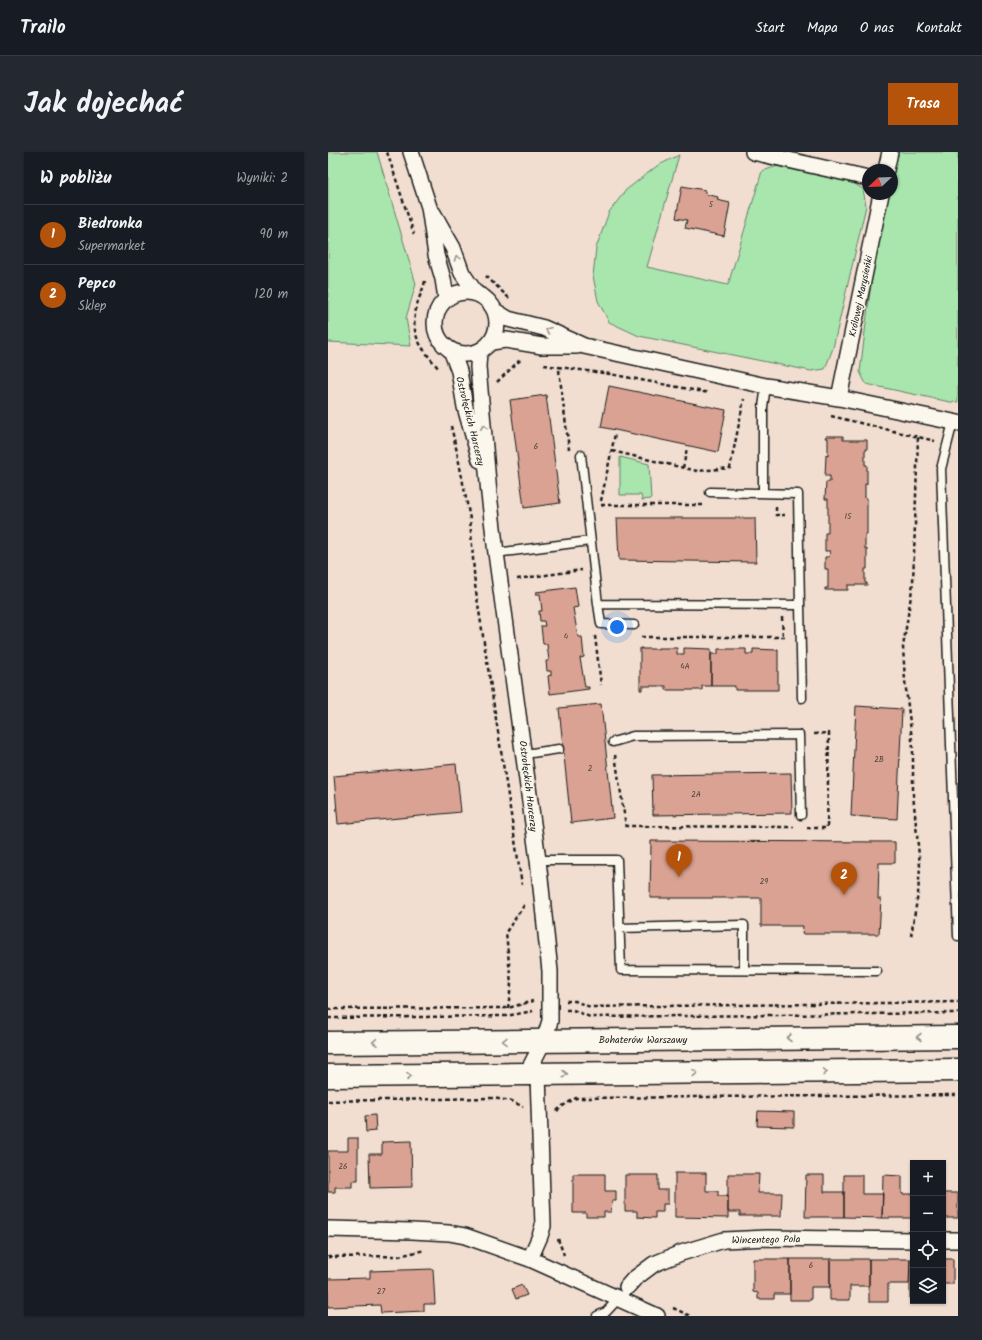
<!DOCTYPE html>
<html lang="pl">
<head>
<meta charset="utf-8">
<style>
  :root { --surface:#171b24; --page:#242831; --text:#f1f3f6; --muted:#9ea1a6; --line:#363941; --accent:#b45309 }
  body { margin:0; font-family:Kalam,sans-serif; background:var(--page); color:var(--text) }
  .controls { position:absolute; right:12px; bottom:12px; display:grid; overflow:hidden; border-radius:0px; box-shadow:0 1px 3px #0004 }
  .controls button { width:36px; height:36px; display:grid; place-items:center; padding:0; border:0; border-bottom:1px solid var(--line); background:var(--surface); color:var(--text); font:20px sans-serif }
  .compass { position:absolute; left:534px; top:12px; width:36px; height:36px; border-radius:50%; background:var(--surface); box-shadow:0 1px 3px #0004; rotate:247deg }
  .you { position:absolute; left:289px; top:475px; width:14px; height:14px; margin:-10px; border:3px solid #fff; border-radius:50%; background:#1a73e8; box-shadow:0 0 0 6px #1a73e833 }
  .badge { display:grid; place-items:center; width:26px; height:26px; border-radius:50%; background:var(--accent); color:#fff; font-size:13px; font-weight:700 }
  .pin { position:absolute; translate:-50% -33px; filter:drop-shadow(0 1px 2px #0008) }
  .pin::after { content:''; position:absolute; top:21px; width:14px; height:12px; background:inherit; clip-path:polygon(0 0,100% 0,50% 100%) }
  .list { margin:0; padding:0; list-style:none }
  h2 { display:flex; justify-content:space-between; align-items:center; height:52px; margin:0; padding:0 16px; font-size:17px }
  h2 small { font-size:13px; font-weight:400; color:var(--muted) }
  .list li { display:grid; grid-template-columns:26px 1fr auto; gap:12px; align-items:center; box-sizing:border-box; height:60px; padding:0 16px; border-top:1px solid var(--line) }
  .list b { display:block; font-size:15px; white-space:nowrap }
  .list p { margin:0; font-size:13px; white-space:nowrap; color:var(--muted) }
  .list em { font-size:13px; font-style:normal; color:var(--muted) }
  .icon { flex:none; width:22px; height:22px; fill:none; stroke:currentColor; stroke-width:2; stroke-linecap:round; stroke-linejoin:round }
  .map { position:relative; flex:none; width:630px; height:1164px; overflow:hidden; border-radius:0px }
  header { display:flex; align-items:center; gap:24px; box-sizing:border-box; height:56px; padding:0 20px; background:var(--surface); border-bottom:1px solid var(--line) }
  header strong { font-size:19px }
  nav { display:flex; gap:22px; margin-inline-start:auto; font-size:14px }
  .intro { display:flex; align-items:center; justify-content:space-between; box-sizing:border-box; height:96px; padding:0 24px }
  h1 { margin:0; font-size:28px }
  .button { padding:10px 18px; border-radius:0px; background:var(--accent); color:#fff; font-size:14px; font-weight:700 }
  main { display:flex; gap:24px; padding:0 24px }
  aside { flex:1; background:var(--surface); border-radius:0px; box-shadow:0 1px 3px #0004 }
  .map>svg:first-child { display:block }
</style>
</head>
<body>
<header>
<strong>Trailo</strong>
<nav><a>Start</a><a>Mapa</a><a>O nas</a><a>Kontakt</a></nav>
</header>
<div class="intro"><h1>Jak dojechać</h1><a class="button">Trasa</a></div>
<main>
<aside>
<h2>W pobliżu<small>Wyniki: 2</small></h2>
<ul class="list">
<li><span class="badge">1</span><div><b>Biedronka</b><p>Supermarket</p></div><em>90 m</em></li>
<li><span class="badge">2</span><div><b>Pepco</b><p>Sklep</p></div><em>120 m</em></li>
</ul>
</aside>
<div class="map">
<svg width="630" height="1164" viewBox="0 0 630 1164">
  <rect width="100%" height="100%" fill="#f1ded1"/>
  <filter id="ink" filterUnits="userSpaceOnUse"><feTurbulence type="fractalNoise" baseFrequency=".025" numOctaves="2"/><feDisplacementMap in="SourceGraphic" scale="8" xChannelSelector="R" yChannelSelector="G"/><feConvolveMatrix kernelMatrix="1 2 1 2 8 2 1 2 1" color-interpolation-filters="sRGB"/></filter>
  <g filter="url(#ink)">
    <path fill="#a8e6ae" stroke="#628165" d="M0,0h49l39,132 -10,34 5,28 -83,-4z
      M562,0h68v250h-8l-84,-18 -6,-12 22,-178h10z
      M351,3l-32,112 81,18 34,-114 19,-6 69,16 13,8 3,17 -33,142 -8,21 -14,2 -172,-35 -30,-14 -11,-21 -5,-25 3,-28 13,-36 17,-22 31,-24z
      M292,305l29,7 2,35 -9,1 -1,-5h-21z"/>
    <path fill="#d9a292" stroke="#1c1c1c" d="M354,34l23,4v4l13,3 -1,3 13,3 -6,33 -39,-8 2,-8 -11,-2z
      M281,234l117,24 -8,42 -117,-25z
      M218,243l14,108 -36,5 -14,-108z
      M498,284h17v4h24v10h-2v15h2v19h-2v14h2v37h-2v14h2v20h-2v14h2v2h-19v5h-23v-2h3v-19h-3v-12h4l1,-6h-5v-18h3v-34h-3l1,-17h4v-6h-5l1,-21 2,1v-18h-3z
      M289,366h138l1,44 -137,-2z
      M247,435l3,20 -5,1 5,29h4l2,20 -4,1 5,29h4v2l-39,5 -2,-18 3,-1v-4h-4l-1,-10h3l-2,-17h-4l-2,-18h4l-1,-5h-4l-1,-10h3l-2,-17h-4v-2z
      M312,496h2v1h16v-1h19v6h7v-6l27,1v37h-9v4h-36v-4h-24v4h-2z
      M390,497h28v5h7v-5l24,1v-1h1v41h-43v-4h-24v-32h7z
      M273,552l12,114 -42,5 -12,-115z
      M528,554l46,3 -5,110 -46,-3z
      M128,612l5,48 -123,12 -4,-48z
      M463,621l1,40 -139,2 -1,-40z
      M323,689l244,1v21h-16l-1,36h3l-2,35h-77l1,-8h-42v-28h-111z
      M430,959l36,1v15l-37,-1z
      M47,963l1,16 -10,1 -1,-16z
      M20,986h10v43h-6v6h-17v5h-7v-41h20z
      M83,989l1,46 -42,1 -1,-34h13v-12z
      M347,1021h31v18h12v5h10v22l-53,-1z
      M245,1022h32v17h11v10h-4l-1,11h-7v5h-18v-4h-13z
      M400,1022h31l-1,19h24l-1,23h-41v-4h-12z
      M297,1023h33v15h10v14h-5v8h-8v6l-18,-1v-6h-12z
      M478,1023h18v17h20v25h-39z
      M516,1023h18v19h21l-1,24 -38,-1z
      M555,1023l19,1v18h11v24h-31z
      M615,1041h15v25h-15z
      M425,1107h37v35h-16v5h-16v-6l-5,-1z
      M462,1107h40v28h-19v13h-21z
      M502,1107h39v27h-19v14h-20z
      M541,1107h41l-1,25h-21v18h-19z
      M582,1107h3v41h-3z
      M615,1107h10v25h-10z
      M105,1117l2,35h-11v7l-43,2 -1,-8 -52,2v-28l42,-1v-7z
      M194,1133l5,10 -11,4 -4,-10z"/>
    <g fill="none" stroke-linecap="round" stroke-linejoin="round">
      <g stroke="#1c1c1c" stroke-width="11">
        <path id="lane" d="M625,270l-12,47 17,467
          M253,303l17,149 202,1 2,93
          M382,340l88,2 2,111
          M435,341v-86l3,-21
          M168,401l94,-12
          M270,452l3,20 33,1
          M285,590l20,-6 166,-1 2,80
          M197,602l34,-5
          M210,708h79l4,110 256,1
          M291,776l125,-3v45
          M269,1164l9,-4 14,-15"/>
      </g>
      <g stroke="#1c1c1c" stroke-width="18">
        <path id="street" d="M83,0l18,55 7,48 7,24 3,19
          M425,0l115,26
          M558,18l4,-18
          M105,61l20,35 9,25 13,19
          M107 171a31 31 0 1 1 62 0a31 31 0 1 1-62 0Z
          M167,159l13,8 36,9 40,18 182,40 73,12 119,25
          M163,190l15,-2 36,6h35
          M123,198l8,21 6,36 15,53
          M151,199l-1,16 11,127 7,59 42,307 12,111v50l-6,19 -18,35
          M511,246l42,-204
          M0,1077l84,2 37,2 16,3 65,23 127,57
          M615,1088h15
          M202,1107l10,-23 3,-10 -5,-151
          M299,1135l7,-8 20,-15 27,-11 43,-13 43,-2 146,2"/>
      </g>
      <g stroke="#1c1c1c" stroke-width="25">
        <path id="secondary" d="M0,891l630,-6
          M0,924l630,-6"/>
      </g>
      <path stroke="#1c1c1c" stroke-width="2.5" stroke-dasharray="4 3" stroke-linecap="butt" d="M59,0l27,82
        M158,124l24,23
        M97,129c-2,9 -6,16 -8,24 -8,30 3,41 22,64
        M216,213l66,9 99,19
        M231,218l10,79
        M169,230l22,-21h2
        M503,264l104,25
        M123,274l6,26 13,67 5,66 47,300
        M284,299l85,20 33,-3 14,-69
        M355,316l4,-20
        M273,349l14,-67
        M273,353h105
        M448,355v8h9
        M189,427l65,-9
        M454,465l1,20
        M267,484l6,49
        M313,485h147
        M287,603l11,71 168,1
        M479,676h20l2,-95 -17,1
        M583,784l7,-42 2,-28 -7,-72v-46l-8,-67 -2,-34 10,-64 5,-146
        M238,849h9l15,6 368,-5
        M180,856l3,-24 -5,-52 19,-28
        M0,857l180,-1 25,-7
        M238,858h7l17,7 368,-4
        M0,866l178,-2 27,-5
        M0,949l164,-3 20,3 11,6
        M229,959l4,-4 15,-9 382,-3
        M230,1087l6,16
        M0,1105l71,-1 26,-6
        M345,1156l17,8"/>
      <use href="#lane" stroke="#fbf7ec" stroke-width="8"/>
      <use href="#street" stroke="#fbf7ec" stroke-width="15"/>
      <use href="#secondary" stroke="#fbf7ec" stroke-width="22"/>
    </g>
    <defs><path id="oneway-chevron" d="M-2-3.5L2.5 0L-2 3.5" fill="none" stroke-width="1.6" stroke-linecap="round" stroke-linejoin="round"/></defs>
    <g stroke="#97948e">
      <use href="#oneway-chevron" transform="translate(129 106) rotate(-110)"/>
      <use href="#oneway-chevron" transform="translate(220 178) rotate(-158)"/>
      <use href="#oneway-chevron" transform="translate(156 275) rotate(-95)"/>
      <use href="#oneway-chevron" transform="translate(591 885) rotate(180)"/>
      <use href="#oneway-chevron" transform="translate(461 886) rotate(180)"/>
      <use href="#oneway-chevron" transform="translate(177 889) rotate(179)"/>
      <use href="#oneway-chevron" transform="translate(47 890) rotate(179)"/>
      <use href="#oneway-chevron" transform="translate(497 920) rotate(-1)"/>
      <use href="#oneway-chevron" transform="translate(367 921) rotate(-1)"/>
      <use href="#oneway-chevron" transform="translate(237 922) rotate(-1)"/>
      <use href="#oneway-chevron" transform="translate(81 924) rotate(-1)"/>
    </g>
  </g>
  <g text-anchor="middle" stroke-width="3" stroke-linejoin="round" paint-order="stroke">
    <g font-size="8" fill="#4b3e3a">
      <text x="383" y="55">5</text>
      <text x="208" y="297">6</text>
      <text x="520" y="367">15</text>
      <text x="238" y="487">4</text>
      <text x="357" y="517">4A</text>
      <text x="551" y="610">2B</text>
      <text x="262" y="619">2</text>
      <text x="368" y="645">2A</text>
      <text x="436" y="732">29</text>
      <text x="15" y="1017">26</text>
      <text x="483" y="1116">6</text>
      <text x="53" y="1142">27</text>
    </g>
    <g font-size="10" fill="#1c1c1c" stroke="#fbf7ec">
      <text transform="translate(532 144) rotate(-78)" y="4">Królowej Marysieńki</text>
      <text transform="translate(143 269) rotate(76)" y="4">Ostrołęckich Harcerzy</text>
      <text transform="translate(201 634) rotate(83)" y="4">Ostrołęckich Harcerzy</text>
      <text x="315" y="891">Bohaterów Warszawy</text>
      <text transform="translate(438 1087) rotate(-1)" y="4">Wincentego Pola</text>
    </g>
  </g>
</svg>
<div class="controls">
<button>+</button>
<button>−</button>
<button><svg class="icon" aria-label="locate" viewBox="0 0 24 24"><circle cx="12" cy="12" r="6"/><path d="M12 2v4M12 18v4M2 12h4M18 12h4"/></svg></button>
<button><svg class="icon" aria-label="layers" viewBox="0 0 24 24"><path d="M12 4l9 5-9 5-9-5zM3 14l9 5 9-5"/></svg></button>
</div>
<svg class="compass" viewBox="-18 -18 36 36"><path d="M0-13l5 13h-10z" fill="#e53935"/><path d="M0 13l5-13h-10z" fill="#9ea1a6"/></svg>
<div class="you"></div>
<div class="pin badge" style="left:351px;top:725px">1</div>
<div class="pin badge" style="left:516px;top:743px">2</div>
</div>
</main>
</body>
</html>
